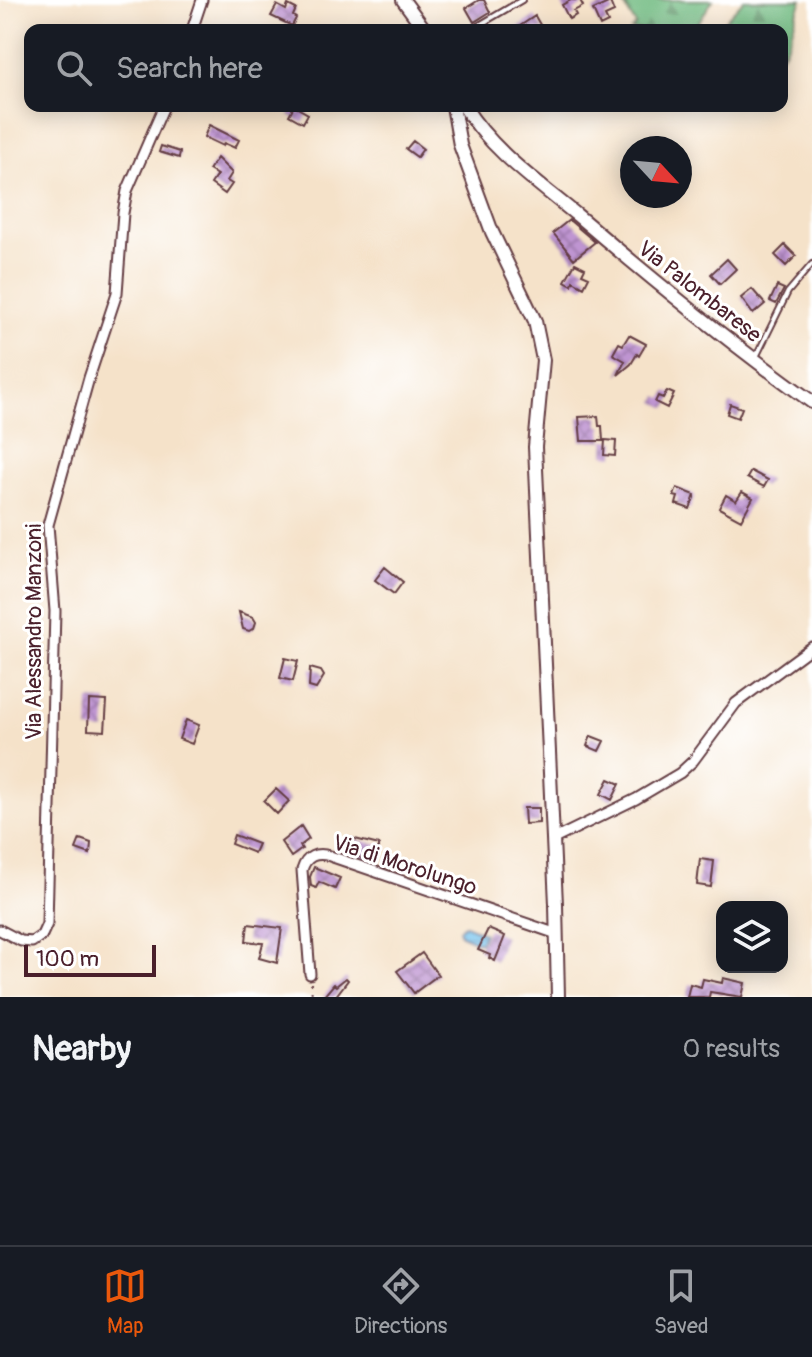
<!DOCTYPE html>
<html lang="en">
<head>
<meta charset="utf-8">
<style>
  :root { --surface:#171b24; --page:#20242c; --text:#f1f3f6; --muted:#9ea1a6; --line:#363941; --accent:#ea580c }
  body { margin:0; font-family:Pangolin,sans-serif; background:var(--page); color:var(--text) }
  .controls { position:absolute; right:24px; bottom:24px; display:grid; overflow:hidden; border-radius:16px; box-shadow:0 4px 20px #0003 }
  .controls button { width:72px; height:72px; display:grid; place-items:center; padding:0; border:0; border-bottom:2px solid var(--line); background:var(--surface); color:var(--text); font:40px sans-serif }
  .compass { position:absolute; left:620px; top:136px; width:72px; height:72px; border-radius:50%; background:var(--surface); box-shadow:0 4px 20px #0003; rotate:116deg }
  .scale { position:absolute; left:24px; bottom:20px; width:132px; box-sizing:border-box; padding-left:8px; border:4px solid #4a1f2b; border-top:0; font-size:22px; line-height:28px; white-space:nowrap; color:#4a1f2b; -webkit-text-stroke:6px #fff; paint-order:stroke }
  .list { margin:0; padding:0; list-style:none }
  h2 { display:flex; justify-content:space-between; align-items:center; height:104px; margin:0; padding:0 32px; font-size:34px }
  h2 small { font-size:26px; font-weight:400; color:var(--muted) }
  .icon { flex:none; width:44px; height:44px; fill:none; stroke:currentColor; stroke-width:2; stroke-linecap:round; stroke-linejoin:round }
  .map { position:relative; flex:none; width:812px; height:997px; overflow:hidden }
  .search { position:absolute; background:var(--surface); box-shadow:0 4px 20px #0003; left:24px; right:24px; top:24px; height:88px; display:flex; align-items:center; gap:20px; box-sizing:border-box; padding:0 28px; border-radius:16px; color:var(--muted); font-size:30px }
  .sheet { height:248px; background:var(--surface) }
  nav { display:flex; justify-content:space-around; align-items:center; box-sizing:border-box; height:112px; border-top:2px solid var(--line); background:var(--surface); font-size:22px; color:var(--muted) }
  nav a { display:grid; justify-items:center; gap:4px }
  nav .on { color:var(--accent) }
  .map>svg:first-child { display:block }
</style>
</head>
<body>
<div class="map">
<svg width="812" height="997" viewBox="0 0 812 997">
  <defs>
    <pattern id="forest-firs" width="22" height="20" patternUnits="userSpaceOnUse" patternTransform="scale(2)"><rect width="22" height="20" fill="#72bb82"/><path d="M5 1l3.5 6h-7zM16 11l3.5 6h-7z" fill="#60976b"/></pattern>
    <pattern id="water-rules" width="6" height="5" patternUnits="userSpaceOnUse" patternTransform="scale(2)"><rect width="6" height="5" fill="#73c2ee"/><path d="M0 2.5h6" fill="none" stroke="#65a6cc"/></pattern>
    <pattern id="building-cross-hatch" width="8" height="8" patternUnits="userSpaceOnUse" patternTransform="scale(2)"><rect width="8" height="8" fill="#bf95d2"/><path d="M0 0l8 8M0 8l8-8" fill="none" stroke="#9d79ab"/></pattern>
  </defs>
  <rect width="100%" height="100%" fill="#fff"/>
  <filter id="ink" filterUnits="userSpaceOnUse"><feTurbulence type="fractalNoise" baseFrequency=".0125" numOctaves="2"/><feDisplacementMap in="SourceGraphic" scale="16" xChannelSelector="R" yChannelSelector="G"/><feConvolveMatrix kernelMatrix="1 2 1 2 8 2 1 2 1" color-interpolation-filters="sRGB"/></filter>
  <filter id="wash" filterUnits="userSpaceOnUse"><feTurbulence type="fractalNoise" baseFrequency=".006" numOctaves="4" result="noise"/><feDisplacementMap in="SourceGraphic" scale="32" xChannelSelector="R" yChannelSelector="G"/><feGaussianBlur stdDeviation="1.8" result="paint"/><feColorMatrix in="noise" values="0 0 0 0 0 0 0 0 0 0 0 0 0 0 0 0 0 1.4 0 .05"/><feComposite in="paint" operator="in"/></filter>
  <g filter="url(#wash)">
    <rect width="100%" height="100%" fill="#f5e2c9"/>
    <path fill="url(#forest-firs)" stroke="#5e6d56" stroke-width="2" d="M621,0h92l-20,30h-62l5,-5z
      M744,0h58c-8,17 -9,39 -20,54v-24h-66z"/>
    <path fill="url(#water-rules)" stroke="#5e708c" stroke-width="2" d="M465,925l19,8 -4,10 -19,-8 -2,-6z"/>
    <g id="blocks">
      <path fill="url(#building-cross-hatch)" d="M479,0h5l6,12 -16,10 -8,-14z
        M571,0h9l3,6 -9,5 2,4 -7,4 -7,-14z
        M610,2l4,10 -9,4 3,6 -8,4 -7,-16z
        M277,5l9,5 2,-5 8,4 -3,7 3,2 -4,8 -21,-10z
        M535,16l8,14h-29z
        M294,106l14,8 -5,9 -14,-8z
        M209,125l30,15 -4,8 -11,-5 -1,3 -19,-9z
        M413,141l10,8 -6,8 -11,-8z
        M161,146l19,6 -1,6 -20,-6z
        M217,158l15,15 -5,8 5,3 -7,10 -14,-10 6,-9 -8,-5z
        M569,220l26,22 -21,17 -21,-26z
        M785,245l11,11 -10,10 -11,-11z
        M727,259l9,10 -16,15 -9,-10z
        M575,263l10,5 -3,6 7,3 -5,10 -11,-6 -1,4 -7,-4z
        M777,286l7,3 -8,15 -6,-3z
        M752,289l13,15 -12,10 -12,-16z
        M629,335l17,9 -7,12 -2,-2 -6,10 -13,11 7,-14 -12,-7 6,-11 4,2z
        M667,391l7,3 -7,14 -12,-6 3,-6 5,2z
        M730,404l12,4 -4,10 -11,-4z
        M598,416l1,10h3l1,15h-22l-2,-24z
        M605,440l11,1 -1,15 -11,-1z
        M751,471l17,9 -4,7 -17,-9z
        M677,488l18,7 -5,14 -14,-5 2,-7 -4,-1z
        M742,492l11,6 -12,22 -22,-12 7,-13 10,6z
        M385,567l18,15 -9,12 -19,-14z
        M239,612l14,5 3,5 -2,6 -5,3 -6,-2z
        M285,658l13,3 -5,20 -13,-3z
        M310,668l11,3 3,5 -8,13 -7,-2z
        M89,700l18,1 -2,30 -17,-1z
        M186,720l13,5 -7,19 -13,-5z
        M591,736l13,5 -5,10 -12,-5z
        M609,779l11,5 -8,16 -11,-6z
        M276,789l13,12 -12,13 -13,-13z
        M524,808h15v15l-14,1z
        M301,826l8,13 -9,7 2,3 -11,8 -10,-15z
        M234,835l24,9 -4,9 -23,-9z
        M351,838l28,7 -4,15 -6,1 -22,-9z
        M80,839l11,4 -1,11 -14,-5z
        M700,859l14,2 -3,26 -14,-2z
        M314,867l26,11 -5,11 -16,-7 -3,6 -5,-2 -1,-9z
        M248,924l34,4 -5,35 -18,-5 4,-15 -17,-2z
        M488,929l17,7 -10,25 -6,-3 1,-3 -12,-5z
        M422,953l16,22 -24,18 -17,-22z
        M346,978l2,2 -13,17h-12l11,-13 2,2z
        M723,978l22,5 -3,14 -32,-5 -1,5h-22l3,-13 11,3 2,-8 19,4z"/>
    </g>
  </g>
  <g filter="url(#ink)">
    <use href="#blocks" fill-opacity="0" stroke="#643c43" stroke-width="2"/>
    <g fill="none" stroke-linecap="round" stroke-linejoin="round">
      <g stroke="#643c43" stroke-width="8">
        <path id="lane" d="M471,30l51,-30
          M756,357l32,-65 24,-28"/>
      </g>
      <g stroke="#643c43" stroke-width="13">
        <path id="street" d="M192,30l10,-30
          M554,839l82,-40 44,-26 13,-12 43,-58 76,-56
          M0,930l21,11 11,1 10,-7 5,-11 8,-313 -7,-86 41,-147 28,-85 6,-80 4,-22 37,-85
          M310,974l-8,-104c4,-14 14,-18 28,-14l227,78"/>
      </g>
      <g stroke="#643c43" stroke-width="16">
        <path id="secondary" d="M403,0l22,30
          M453,106l7,39 32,87 43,89 8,39 -8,87 21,457 2,93
          M464,106c28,45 73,76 114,110 76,65 153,128 234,186"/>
      </g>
      <path stroke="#643c43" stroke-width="2" stroke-dasharray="2 6" stroke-linecap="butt" d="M311,983l1,14"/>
      <use href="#lane" stroke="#fff" stroke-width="4"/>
      <use href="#street" stroke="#fff" stroke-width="9"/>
      <use href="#secondary" stroke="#fff" stroke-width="12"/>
    </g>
  </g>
  <g text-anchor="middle" stroke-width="6" stroke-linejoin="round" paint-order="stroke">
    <g font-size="22" fill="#4a1f2b" stroke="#fff">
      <text transform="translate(700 291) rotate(38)" y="8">Via Palombarese</text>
      <text transform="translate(33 632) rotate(-90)" y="8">Via Alessandro Manzoni</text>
      <text transform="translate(405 864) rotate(18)" y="8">Via di Morolungo</text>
    </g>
  </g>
</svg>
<div class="controls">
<button><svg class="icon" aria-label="layers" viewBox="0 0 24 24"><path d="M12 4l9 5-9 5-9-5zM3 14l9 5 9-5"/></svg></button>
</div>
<svg class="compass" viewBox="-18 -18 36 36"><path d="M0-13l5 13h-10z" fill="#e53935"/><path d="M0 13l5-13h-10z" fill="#9ea1a6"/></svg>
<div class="scale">100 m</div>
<div class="search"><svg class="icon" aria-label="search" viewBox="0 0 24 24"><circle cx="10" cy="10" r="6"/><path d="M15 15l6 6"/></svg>Search here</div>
</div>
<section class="sheet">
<h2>Nearby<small>0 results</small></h2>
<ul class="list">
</ul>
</section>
<nav>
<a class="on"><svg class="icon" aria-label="map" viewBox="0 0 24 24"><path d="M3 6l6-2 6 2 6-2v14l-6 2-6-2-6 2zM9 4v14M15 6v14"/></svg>Map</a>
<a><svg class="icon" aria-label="directions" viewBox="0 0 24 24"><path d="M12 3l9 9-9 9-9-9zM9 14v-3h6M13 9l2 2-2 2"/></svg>Directions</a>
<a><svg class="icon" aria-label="saved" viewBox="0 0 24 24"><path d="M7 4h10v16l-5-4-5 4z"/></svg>Saved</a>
</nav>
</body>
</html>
